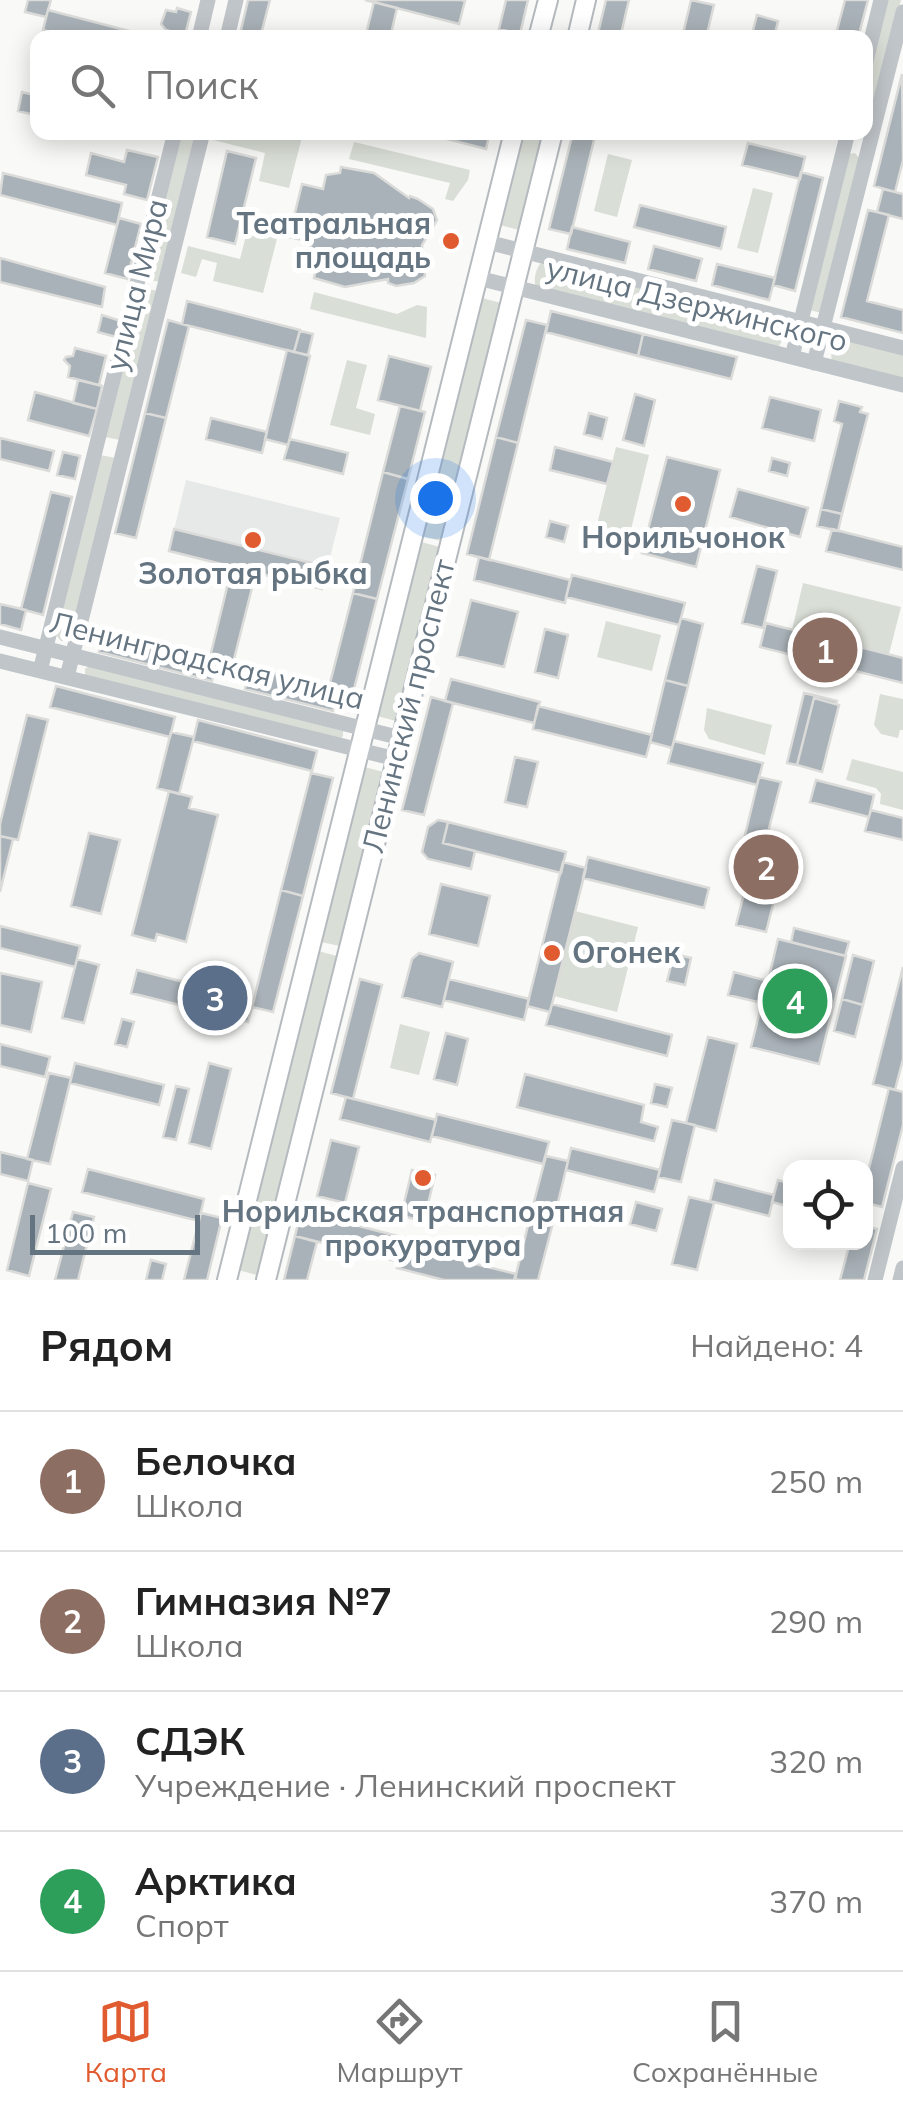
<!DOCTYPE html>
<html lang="ru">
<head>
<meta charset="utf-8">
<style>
  :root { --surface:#fff; --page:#f2f2f2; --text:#222; --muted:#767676; --line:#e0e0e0; --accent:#e05b30 }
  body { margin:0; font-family:Mulish,sans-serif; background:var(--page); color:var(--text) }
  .controls { position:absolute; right:30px; bottom:30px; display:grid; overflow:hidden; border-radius:20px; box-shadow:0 5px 25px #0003 }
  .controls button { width:90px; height:90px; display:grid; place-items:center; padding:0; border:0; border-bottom:2px solid var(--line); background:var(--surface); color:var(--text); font:50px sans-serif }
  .scale { position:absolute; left:30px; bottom:25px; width:170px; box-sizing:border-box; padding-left:10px; border:5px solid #657481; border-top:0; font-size:28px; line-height:35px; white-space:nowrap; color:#657481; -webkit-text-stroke:8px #fff; paint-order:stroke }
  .you { position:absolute; left:435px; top:498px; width:35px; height:35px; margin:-25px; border:8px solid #fff; border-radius:50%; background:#1a73e8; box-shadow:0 0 0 15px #1a73e833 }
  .badge { display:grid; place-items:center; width:65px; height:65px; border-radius:50%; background:var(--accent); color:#fff; font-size:32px; font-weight:700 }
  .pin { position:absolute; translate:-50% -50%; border:5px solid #fff; box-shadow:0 2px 10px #0006 }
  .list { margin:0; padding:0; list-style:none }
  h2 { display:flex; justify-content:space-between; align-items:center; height:130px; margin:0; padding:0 40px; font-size:42px }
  h2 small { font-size:32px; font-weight:400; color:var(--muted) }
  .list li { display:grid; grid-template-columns:65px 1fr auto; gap:30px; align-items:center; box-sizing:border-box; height:140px; padding:0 40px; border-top:2px solid var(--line) }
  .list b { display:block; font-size:38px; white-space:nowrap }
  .list p { margin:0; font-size:32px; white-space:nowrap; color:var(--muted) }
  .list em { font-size:32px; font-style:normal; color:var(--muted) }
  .icon { flex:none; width:55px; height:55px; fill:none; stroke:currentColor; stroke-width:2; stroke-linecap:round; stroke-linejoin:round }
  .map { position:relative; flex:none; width:903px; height:1280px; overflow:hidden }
  .search { position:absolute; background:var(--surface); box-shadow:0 5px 25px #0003; left:30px; right:30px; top:30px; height:110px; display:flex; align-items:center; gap:25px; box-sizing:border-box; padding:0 35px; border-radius:20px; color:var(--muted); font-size:38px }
  .sheet { height:690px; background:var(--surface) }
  nav { display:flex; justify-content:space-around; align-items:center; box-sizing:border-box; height:140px; border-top:2px solid var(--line); background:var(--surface); font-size:28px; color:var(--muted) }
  nav a { display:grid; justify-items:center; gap:5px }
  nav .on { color:var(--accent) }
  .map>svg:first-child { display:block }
</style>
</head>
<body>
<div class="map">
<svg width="903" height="1280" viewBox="0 0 903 1280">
  <rect width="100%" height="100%" fill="#f9f9f7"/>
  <path fill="#e7e8e8" d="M186,480l154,38 -18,71 -153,-38z"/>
  <path fill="#d9ded6" d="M887,0h14l-34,131c-4,4 -7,4 -11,2l10,-1v-48z
    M250,132l53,1 -14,55 -30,-7 6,-28 -52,-13 2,-7 33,2z
    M181,133h17l-38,149 -16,-3z
    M523,133h21l-25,97 -19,-5z
    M354,142l116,28 -2,10 -15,21 -8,-2 5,-16 -101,-24z
    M855,153l5,6 -38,154 -13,-3 40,-156z
    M608,154l24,6 -15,57 -23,-6z
    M753,188l20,5 -15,60 -21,-5z
    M248,228l30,7 -15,58 -50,-12 4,-18 -15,-4 -6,18 -15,-4 7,-27 52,13z
    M541,263l242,61c3,6 0,18 -5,23l-242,-60c-3,-7 0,-19 5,-24z
    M142,288l16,3 -38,149 -15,-3z
    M314,292l83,22 20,-9 10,2 -1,31 -116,-29z
    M482,298l19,5 -60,238 -19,-5z
    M838,338l65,15v27l-71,-19c-2,-7 1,-19 6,-23z
    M347,360l20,5 -11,43 19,6 -5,21 -40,-10z
    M616,447l33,8 -23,95 -33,-9z
    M100,455l16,3 -45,179 -4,4h-6l-5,-6z
    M421,542l19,5 -44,174 -19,-5z
    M803,583l98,24 -12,47 -97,-24z
    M606,621l55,14 -9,36 -55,-14z
    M89,666l254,65v5l-3,3 -255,-64v-6z
    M880,694l23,5v31h-3l-2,8 -17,-4 -7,-9z
    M707,708l65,17 -7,30 -56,-16 -5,-9z
    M852,759l51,13v38l-23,-6 1,-10 -5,-6 -30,-8z
    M364,767l20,5 -44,174 -19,-4z
    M575,911l63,16 -21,85 -63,-16z
    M318,951l19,5 -80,319 -19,-5z
    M400,1024l30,8 -11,43 -29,-7z"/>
  <path fill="#a9b2b8" stroke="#dbdbd9" stroke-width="2.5" d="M28,0h23l-5,17 -21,-5z
    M248,0h22l-10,38h-21z
    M365,0h96l4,1 -6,23z
    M506,0h22l-8,34 -21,-5z
    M606,0h23l-9,38 -23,-1z
    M691,0l23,5 -8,33h-24z
    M845,0h23l-10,38h-23z
    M374,2l23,6 -7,30h-25z
    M177,8l14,4 -5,19 -6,3 -14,-4 -5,-6 5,-14 10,2z
    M48,10l108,28h-85l-28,-8z
    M757,15l21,6 -4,17h-23z
    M902,74l1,86 -8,32 -21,-6z
    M22,92l16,4v20l-20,-5z
    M420,132h70l-4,17z
    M573,132h23l-25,102 -22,-5z
    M748,143l57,14 -5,22 -58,-14z
    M127,150l31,7 -11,43 -23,-6 2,-9 -40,-10 5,-22 33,9z
    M227,151l29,7 -21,86 -28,-7z
    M341,167l33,6 35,25 1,-2 8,3 15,10 4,11 -15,25 3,31 -11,7 -18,3 -8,-3v-4l-43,8 -31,-9 3,-14 -9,-6 4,-16 -23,-5 13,-53 21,5 3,-14 14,-2z
    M801,172l22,6 -28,113 -22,-6z
    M3,173l119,30 -5,22 -117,-30z
    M883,189l20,5v25l-26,-7z
    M640,205l86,22 -5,22 -87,-22z
    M868,210l21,5 -22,86 36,9v23l-62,-16z
    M119,218l22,6 -14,55 -22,-6z
    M572,227l58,15 -5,21 -58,-14z
    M654,246l48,13 -6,22 -48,-12z
    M0,258l105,29 -3,20 -102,-25z
    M717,264l58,14 -6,22 -57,-15z
    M187,301l113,29 -6,22 -112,-28z
    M551,311l92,23 -5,22 -92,-24z
    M102,315l19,6 -5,16 -18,-5z
    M168,320l21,6 -23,92 -21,-5z
    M526,320l21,5 -29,118 -22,-6z
    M300,331l13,3 -5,21 -14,-3z
    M643,334l94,23 -6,22 -93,-23z
    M75,348l31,8 -7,29 -31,-8 2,-11 -6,-6 2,-3 7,-1z
    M287,350l23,6 -22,89 -23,-6z
    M389,356l42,11 -11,44 -42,-11z
    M78,380l24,6 -5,23 -24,-6z
    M35,392l62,17 -8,27 -61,-16z
    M635,394l20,6 -11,46 -21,-6z
    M770,397l51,13 -7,31 -52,-13z
    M839,401l23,6 -2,5 8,2 -26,100 -21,-5 21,-85 -8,-3z
    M400,406l25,6 -17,67 -25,-7z
    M145,413l21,5 -30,120 -21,-5z
    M589,413l18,5 -5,21 -18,-5z
    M211,418l56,14 -5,21 -56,-14z
    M496,437l22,6 -29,117 -22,-6z
    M0,438l54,13 -5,20 -49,-12z
    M290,439l58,14 -5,21 -59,-15z
    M555,447l58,15 -6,22 -57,-14z
    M63,452l17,4 -5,23 -18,-4z
    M667,457l53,13 -24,97 -54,-14z
    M772,458l18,5 -3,13 -18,-5z
    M383,472l25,7 -31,120 -24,-6z
    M738,489l70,19 -8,29 -70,-20z
    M51,492l21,5 -29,118 -22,-6z
    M821,509l21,5 -4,17 -21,-5z
    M550,521l18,5 -4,16 -18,-5z
    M174,529l154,38 -6,22 -153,-38z
    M832,529l71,18v23l-77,-19z
    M479,557l91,23 -5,23 -91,-23z
    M757,566l20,5 -14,57 -21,-5z
    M232,567l24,5 -23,91 -23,-6z
    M572,575l113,28 -6,22 -113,-28z
    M353,593l24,6 -24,94 -24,-6z
    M471,600l47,12 -14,55 -47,-11z
    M0,604l26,6 -5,20 -21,-6z
    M681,618l22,6 -15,62 -23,-6z
    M766,623l137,35v25l-143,-36z
    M545,629l23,6 -10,43 -23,-6z
    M104,631l113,28 -5,22 -113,-29z
    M251,667l87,22 -5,22 -88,-22z
    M451,679l89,23 -6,21 -89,-22z
    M665,680l23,6 -16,62 -22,-6z
    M56,686l119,31 -5,20 -120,-30z
    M804,693l33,8 -1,3 -22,-6 -17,67 -10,-2z
    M431,697l22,6 -29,112 -22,-5z
    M814,698l25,7 -17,67 -25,-7z
    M538,706l114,29 -6,22 -113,-28z
    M27,715l21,5 -30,120 -18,-4v-12z
    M198,720l119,31 -5,20 -119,-30z
    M171,732l23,5 -15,57 -22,-6z
    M674,741l89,22 -6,22 -89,-22z
    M515,757l23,5 -11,45 -22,-5z
    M311,773l22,5 -30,118 -22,-6z
    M759,777l22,5 -15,58 -21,-5z
    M816,780l58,15 -5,22 -59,-15z
    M169,791l23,6 -3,11 29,7 -32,127 -29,-8 -2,7 -23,-6z
    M871,810l32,8v22l-38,-9z
    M438,820l10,2 -5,21 32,8 -4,18 -43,-10 -6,-7 6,-25z
    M448,822l118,30 -5,21 -118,-30z
    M89,833l31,7 -19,74 -30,-8z
    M0,836l13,3 -13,53z
    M758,838l30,8 -22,86 -30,-7z
    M588,857l121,31 -5,20 -121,-30z
    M563,862l23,6 -36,144 -23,-6z
    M441,884l49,12 -12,50 -49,-12z
    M281,890l22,6 -30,116 -21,-5z
    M0,926l80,20 -5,21 -75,-19z
    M794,928l55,14 -4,14 -54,-14z
    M778,939l68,17 -27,108 -68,-17 11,-44 -34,-8 6,-23 34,9z
    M419,953l34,9 -11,45 -40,-10 10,-38z
    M674,954l17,4 -6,27 -18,-4z
    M853,955l21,6 -11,44 -21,-6z
    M77,959l22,6 -15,58 -22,-5z
    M903,967v92l-8,31 -22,-6z
    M137,970l117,30 -6,22 -117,-29z
    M0,973l42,9 -11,50 -31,-7z
    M360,979l22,6 -29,114 -22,-6z
    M449,979l80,20 -5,21 -80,-20z
    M842,999l21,6 -8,32 -21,-6z
    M552,1004l120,31 -5,21 -121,-31z
    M122,1019l12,3 -7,25 -12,-3z
    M446,1033l22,6 -11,46 -23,-6z
    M708,1037l29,7 -21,87 -30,-8z
    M0,1044l50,13 -5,20 -45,-11z
    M75,1063l89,22 -5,20 -89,-22z
    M209,1063l22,6 -20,80 -22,-6z
    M49,1073l22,5 -21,86 -23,-5z
    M525,1074l119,31 -3,17 17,5 -4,14 -137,-34z
    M655,1084l17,4 -5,19 -16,-4z
    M176,1086l13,3 -13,51 -13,-3z
    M889,1088l14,4v33l-21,82 -16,-4v-23z
    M346,1097l90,23 -6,22 -90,-23z
    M437,1114l112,28 -6,22 -111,-28z
    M672,1120l23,5 -14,57 -23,-5z
    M331,1140l28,7 -14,56 -28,-7z
    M571,1148l89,22 -6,22 -88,-22z
    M0,1152l33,8 -5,21 -28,-7z
    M546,1156l22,5 -15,62 -23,-6z
    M88,1169l116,30 -5,22 -117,-29z
    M412,1170l23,5 -11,46 -23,-5z
    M715,1180l59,15 -5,21 -59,-15z
    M778,1180l12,4v23l-18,-5z
    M28,1183l23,6 -22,87 -22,-6z
    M689,1197l25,6 -17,67 -25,-6z
    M636,1202l26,7 -6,22 -26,-7z
    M301,1211l104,27 -6,24 -104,-26z
    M73,1212l21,5 -16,63h-23z
    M201,1213l21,5 -15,62h-23z
    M530,1217l23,6 -15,57h-19l-4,-1z
    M866,1226l11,3 -13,51h-24l10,-38h16z
    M295,1236l22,6 -10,38h-23z
    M403,1246l113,28 -2,6h-70l-47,-12z
    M151,1260l15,4 -4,16h-16z"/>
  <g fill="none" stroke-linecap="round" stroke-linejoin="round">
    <g stroke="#b5babf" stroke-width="22">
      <path id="secondary" d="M538,38l10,-38
        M577,38l9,-38
        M227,1280l287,-1148
        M266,1280l287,-1148"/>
    </g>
    <path stroke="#c0c5c9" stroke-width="15" d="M199,38l9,-38
      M227,38l9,-38
      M866,61l15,-61
      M487,242l416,106
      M478,278l425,107
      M792,357l56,-225
      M814,363l89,-351
      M0,637l401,101
      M0,661l396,98
      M40,671l135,-539
      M67,677l136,-545
      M875,1280l28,-112
      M900,1280l3,-12"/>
    <use href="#secondary" stroke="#fff" stroke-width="18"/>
  </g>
  <g fill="#e05b30" stroke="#fff" stroke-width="4">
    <circle cx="451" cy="241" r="10"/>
    <circle cx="683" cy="504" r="10"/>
    <circle cx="253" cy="540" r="10"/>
    <circle cx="552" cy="953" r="10"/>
    <circle cx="423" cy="1178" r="10"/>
  </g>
  <g text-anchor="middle" stroke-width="10" stroke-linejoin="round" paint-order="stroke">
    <g font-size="30" font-weight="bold" fill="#657481" stroke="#fff">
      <text x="431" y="234" text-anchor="end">Театральная<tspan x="431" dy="34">площадь</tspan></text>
      <text x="683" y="548">Норильчонок</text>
      <text x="253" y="584">Золотая рыбка</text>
      <text x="572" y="963" text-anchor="start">Огонек</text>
      <text x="423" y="1222">Норильская транспортная<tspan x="423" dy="34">прокуратура</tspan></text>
    </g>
    <g font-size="30" fill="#657481" stroke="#fff">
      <text transform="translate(137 285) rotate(-76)" y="10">улица Мира</text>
      <text transform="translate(697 305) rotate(14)" y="10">улица Дзержинского</text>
      <text transform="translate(207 661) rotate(14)" y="10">Ленинградская улица</text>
      <text transform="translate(409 706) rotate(-76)" y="10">Ленинский проспект</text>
    </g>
  </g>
</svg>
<div class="controls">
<button><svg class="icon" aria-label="locate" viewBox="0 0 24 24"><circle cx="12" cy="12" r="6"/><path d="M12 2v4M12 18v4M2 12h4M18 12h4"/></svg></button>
</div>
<div class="scale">100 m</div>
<div class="you"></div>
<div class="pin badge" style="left:825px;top:650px;background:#8d6e63">1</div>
<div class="pin badge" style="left:766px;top:867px;background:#8d6e63">2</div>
<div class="pin badge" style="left:215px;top:998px;background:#5c6f8a">3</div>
<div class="pin badge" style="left:795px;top:1001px;background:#2e9e5b">4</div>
<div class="search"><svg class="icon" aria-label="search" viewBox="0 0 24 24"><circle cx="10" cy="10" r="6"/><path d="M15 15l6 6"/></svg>Поиск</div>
</div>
<section class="sheet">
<h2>Рядом<small>Найдено: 4</small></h2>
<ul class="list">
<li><span class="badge" style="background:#8d6e63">1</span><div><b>Белочка</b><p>Школа</p></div><em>250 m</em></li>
<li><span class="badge" style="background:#8d6e63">2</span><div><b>Гимназия №7</b><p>Школа</p></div><em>290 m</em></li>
<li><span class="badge" style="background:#5c6f8a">3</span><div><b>СДЭК</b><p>Учреждение · Ленинский проспект</p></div><em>320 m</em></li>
<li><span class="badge" style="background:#2e9e5b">4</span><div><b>Арктика</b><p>Спорт</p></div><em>370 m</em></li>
</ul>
</section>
<nav>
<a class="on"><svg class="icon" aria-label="map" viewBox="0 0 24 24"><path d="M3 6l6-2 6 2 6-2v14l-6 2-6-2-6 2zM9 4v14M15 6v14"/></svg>Карта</a>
<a><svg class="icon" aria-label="directions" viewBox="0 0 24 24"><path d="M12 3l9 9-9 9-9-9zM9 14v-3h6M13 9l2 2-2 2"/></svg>Маршрут</a>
<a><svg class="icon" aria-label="saved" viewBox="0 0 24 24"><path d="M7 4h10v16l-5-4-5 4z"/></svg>Сохранённые</a>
</nav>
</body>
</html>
